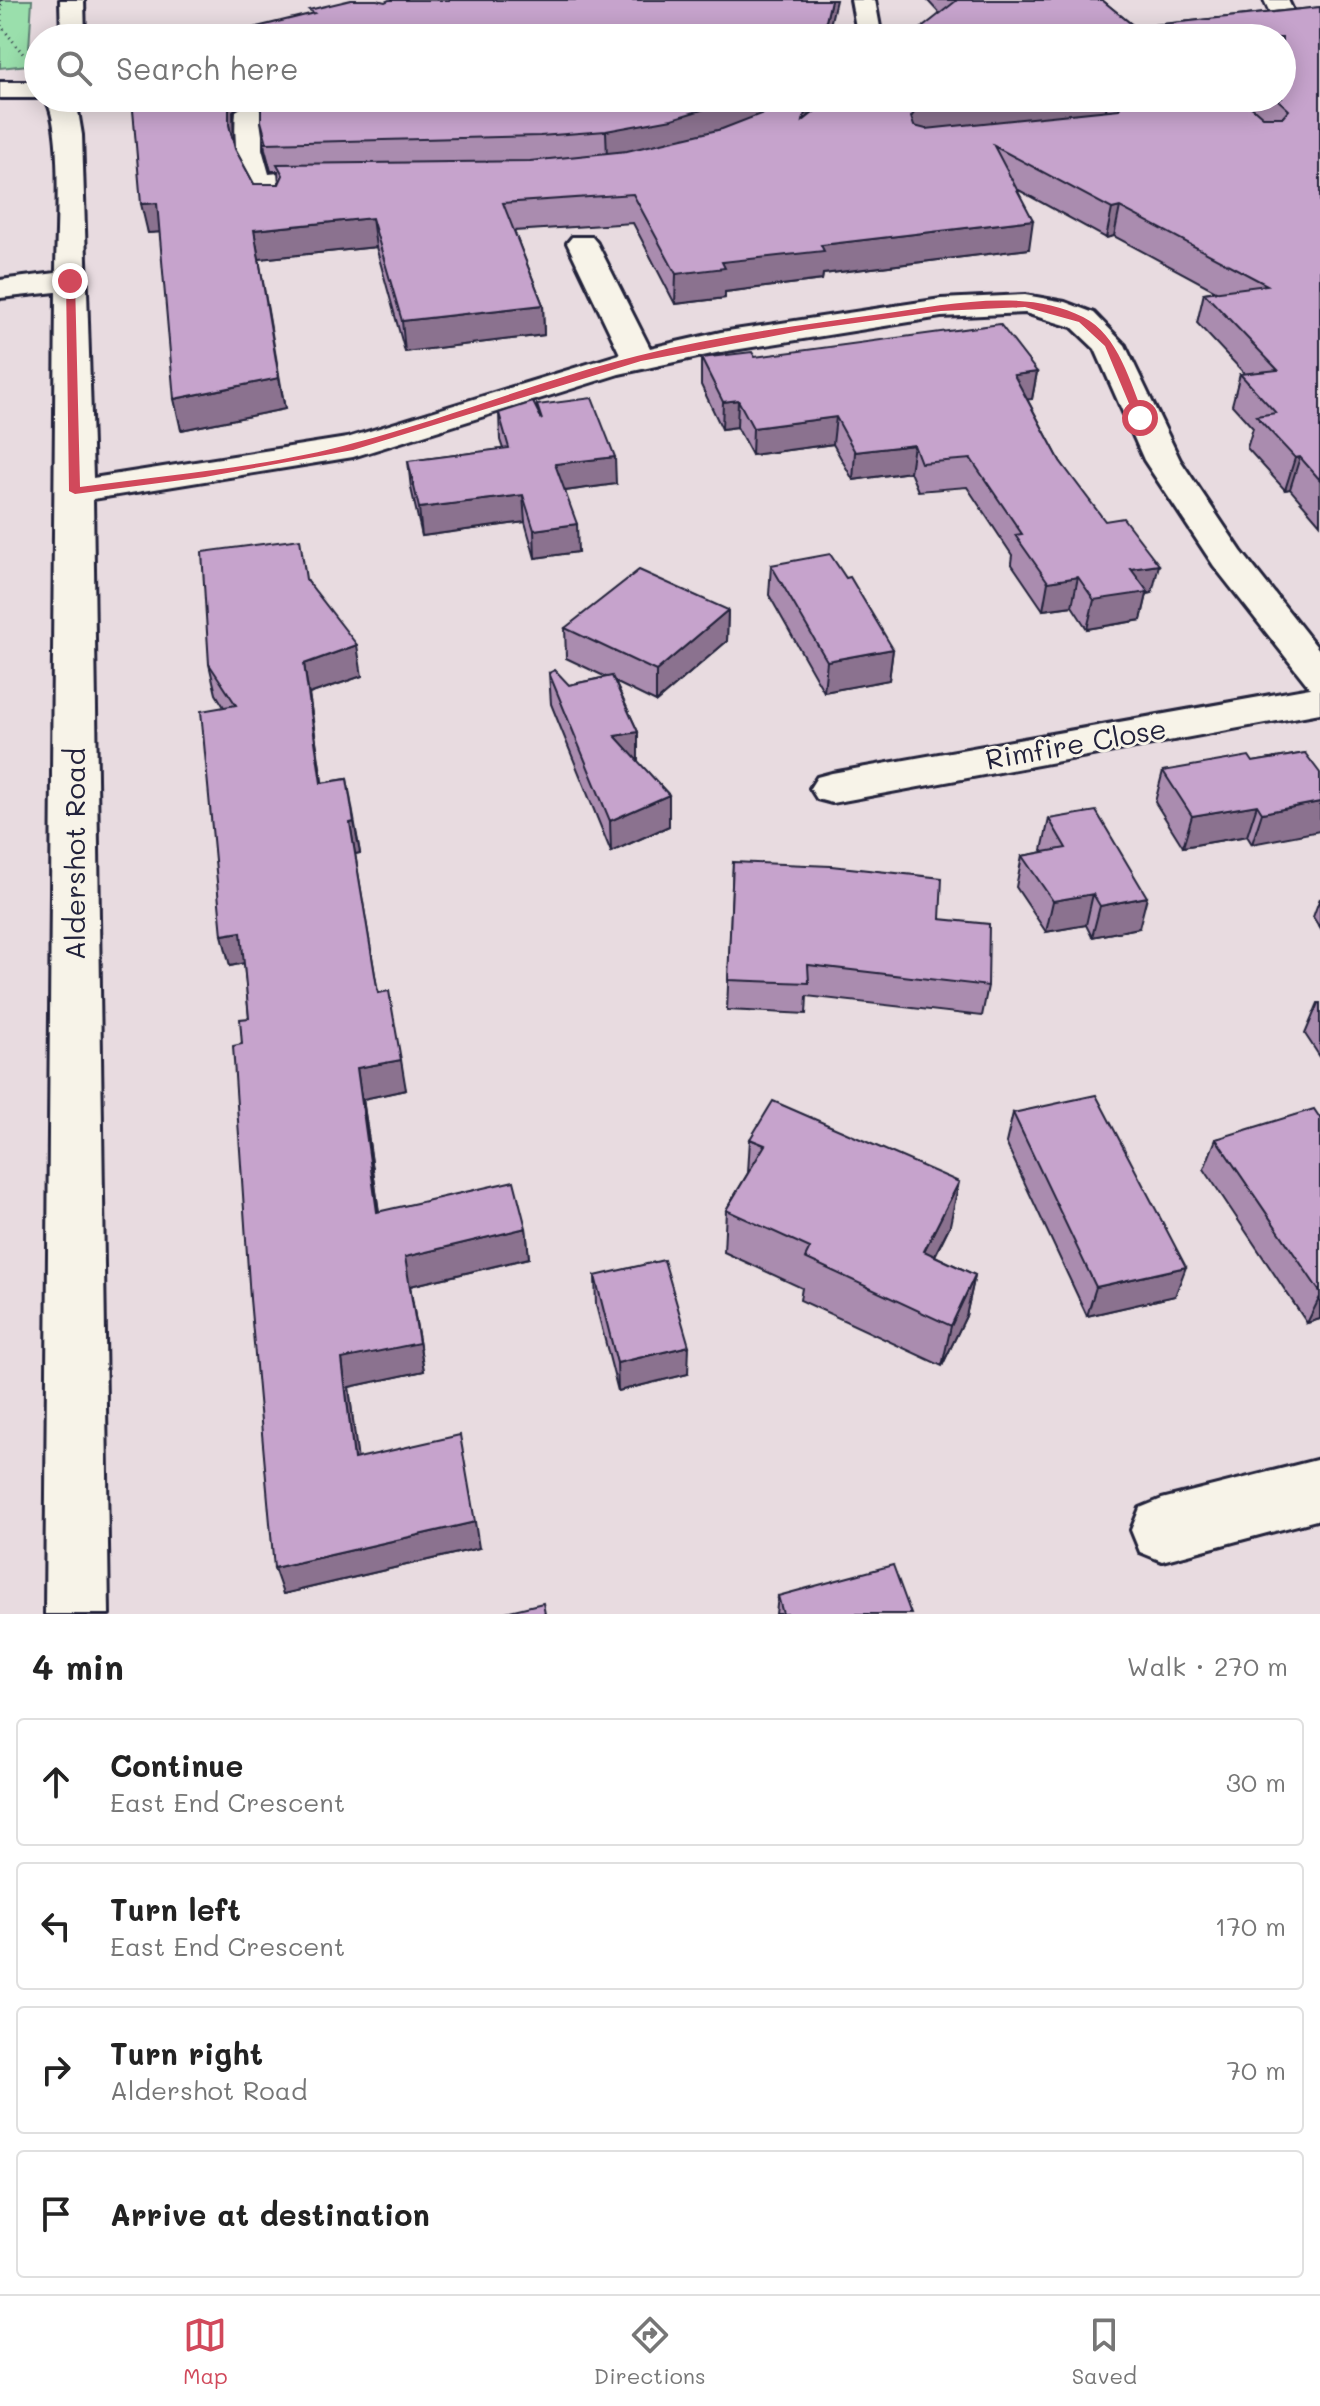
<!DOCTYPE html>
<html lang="en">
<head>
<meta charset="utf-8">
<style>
  :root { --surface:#fff; --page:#f2f2f2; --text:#222; --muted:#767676; --line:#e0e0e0; --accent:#d1495b }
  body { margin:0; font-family:Mali,sans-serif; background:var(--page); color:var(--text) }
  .stop { position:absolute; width:24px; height:24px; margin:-18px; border:6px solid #d1495b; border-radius:50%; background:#fff }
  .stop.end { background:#d1495b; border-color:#fff; box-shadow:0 2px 8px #0008 }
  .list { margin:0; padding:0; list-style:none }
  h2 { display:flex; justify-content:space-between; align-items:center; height:104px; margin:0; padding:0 32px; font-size:34px }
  h2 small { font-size:26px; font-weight:400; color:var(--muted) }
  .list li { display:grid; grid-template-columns:52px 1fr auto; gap:24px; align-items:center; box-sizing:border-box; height:128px; margin:0 16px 16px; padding:0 16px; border:2px solid var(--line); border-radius:8px }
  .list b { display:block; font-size:30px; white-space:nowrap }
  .list p { margin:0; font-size:26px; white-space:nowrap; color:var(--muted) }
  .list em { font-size:26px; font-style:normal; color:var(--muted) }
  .icon { flex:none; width:44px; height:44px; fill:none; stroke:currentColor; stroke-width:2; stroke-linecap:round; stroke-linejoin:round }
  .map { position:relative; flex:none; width:1320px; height:1614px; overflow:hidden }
  .search { position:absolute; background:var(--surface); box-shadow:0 4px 20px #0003; left:24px; right:24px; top:24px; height:88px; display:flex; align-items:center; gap:20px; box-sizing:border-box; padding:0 28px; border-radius:44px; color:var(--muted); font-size:30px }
  .sheet { height:680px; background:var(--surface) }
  nav { display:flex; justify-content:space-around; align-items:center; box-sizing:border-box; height:112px; border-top:2px solid var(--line); background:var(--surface); font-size:22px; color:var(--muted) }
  nav a { display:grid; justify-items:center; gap:4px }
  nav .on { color:var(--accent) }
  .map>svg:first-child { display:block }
</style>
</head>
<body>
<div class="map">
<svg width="1320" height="1614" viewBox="0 0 1320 1614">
  <rect width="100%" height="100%" fill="#e8dbe0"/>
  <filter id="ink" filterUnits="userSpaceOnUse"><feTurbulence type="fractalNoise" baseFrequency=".0125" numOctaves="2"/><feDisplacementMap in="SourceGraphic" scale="16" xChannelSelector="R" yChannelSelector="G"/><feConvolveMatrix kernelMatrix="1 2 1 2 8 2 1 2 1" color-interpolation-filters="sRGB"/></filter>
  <g filter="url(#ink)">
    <path fill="#9adfac" stroke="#5e8074" stroke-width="2" d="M0,0h32l-4,65 -28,3z"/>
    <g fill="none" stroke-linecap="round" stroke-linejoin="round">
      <g stroke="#22223b" stroke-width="6">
        <path id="minor" d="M60,0h24l1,38h-24z
          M851,0h24l7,38h-24z
          M1264,0h24l9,19 -4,5 -60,14h-44l3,-5 79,-18z
          M0,82h38v16h-38z
          M45,98h27l5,7 5,30 11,343 254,-40 273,-84 -53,-111 5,-6h20l5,6 53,105 71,-16 220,-33 84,-4 40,7 29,11 31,32 55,115 61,91 79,100v62l-488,90 -15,-4 -7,-11 7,-11 15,-4 478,-85 -96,-122 -70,-106 -49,-111 -23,-22 -47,-14 -84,4 -220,35 -102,22 -266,83 -260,42 16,1115h-64l11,-1322 -56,6v-18l56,-7c0,-38 8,-147 -11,-175z
          M804,98h33l-4,5 -71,36h-18l-4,-6 4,-6z
          M249,103l13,8v38l7,25 68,-7 10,2 4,6 -4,6 -71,9 9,15 -4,6h-20c-23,-33 -28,-58 -25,-100z
          M1320,1459v60l-158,42 -22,-9 -9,-22 9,-22 22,-9z"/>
      </g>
      <path stroke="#22223b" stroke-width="3" stroke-dasharray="1 4" stroke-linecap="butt" d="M1,0v26l23,29"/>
      <use href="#minor" fill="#f7f3e8" fill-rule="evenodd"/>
    </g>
    <path fill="#aa8caf" stroke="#22223b" stroke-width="2" fill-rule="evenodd" d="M927,0h175l33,27 185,-20v517l-30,-35 -5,1 -38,-42 6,-20 -21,-23 8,-31h5l-48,-51 7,-30 12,-2 -102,-55 -8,2 -89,-49 12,60 -206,25 -1,6 -97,12v6l-50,6 -42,-81 -119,8 29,74 1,30 -139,17 -29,-105 -117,12 26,150 -104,21 -21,-198 -12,1 -16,-135h666l-17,8 28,-8 -2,19 25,-19h450v-60l-342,-24zM247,100l14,8v13l4,28 6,22h7l1,13h-25l-19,-35 -2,-38z
      M755,357l282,15 -5,27h-5l33,62 92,132 -5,1 -6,26 -54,9 -15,-23 -29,4 -32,-47 1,-8 -45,-68 -49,4 -8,-19 -57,8 -20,-36 -81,11 -15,-28 -15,2 -21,-44v-27z
      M537,405l79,79 -51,7 13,61 -43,6 -10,-36 -103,14 -11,-48 -3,-27 95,-12 -3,-9 -1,-27 38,-3z
      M771,565l122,84 -4,31 -65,12 -55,-97z
      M307,580l55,96 -53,18 13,89 25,-4 13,74 -5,1 23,139 28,97 -43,9 16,113 147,16 3,30 -119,28 14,85 -75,16 8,71 122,90 -196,46 -41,-550 7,-26 -5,-55 -14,3 -6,-259 -8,-13 -7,-30z
      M728,610l-1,31 -71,61 -41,-20 23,50v30l31,33v31l-58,26 -60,-148 -2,-31 20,12 37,-8 -40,-19 -1,-30z
      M1305,753l-53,91 -5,-8 -64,11 -28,-45 8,-31 90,-9z
      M1049,819l90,109 -47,9 -6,-12 -40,7 -30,-45 6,-31 22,-4 -2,-2z
      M733,862l207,57 48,67 -6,30 -175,-20 -1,18 -79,-4z
      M1320,898v30l-7,-11z
      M1318,1003h2v54l-15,-23z
      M1013,1113l162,183 -88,20 -81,-173z
      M1320,1118v201l-13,4 -103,-154 12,-30z
      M750,1139l200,86 -15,31 40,19 -9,41 -24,50 -142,-66 2,-12 -78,-36 2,-42 22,-37z
      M595,1276l93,98 -70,17 -22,-86z
      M778,1596l133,18h-135z"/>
    <path fill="#8b728f" stroke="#22223b" stroke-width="2" d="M831,0h5l-9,38h-5z
      M229,98h18v2l-14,11 1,42 -5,-28z
      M741,98h57l-60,29 -131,31 -1,-27z
      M809,98l-2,24 -4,-1z
      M1024,98h84l-3,18 -197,29 3,-28 5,-7z
      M157,203l6,29 -15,1 -7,-29z
      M1120,207l-6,29 -8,2 6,-29z
      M372,218l4,29 -117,12 -5,-29z
      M1033,220l-4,29 -206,25 -1,6 -97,12v6l-50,6 1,-30 46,-12 99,-17z
      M543,305l1,30 -139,17 -3,-31z
      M1037,372l-5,27 -22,2 4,-26z
      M279,378l6,31 -104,21 -7,-31z
      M738,400l-1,27 -15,2 1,-27z
      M836,417l-3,27 -81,11 1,-27z
      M914,445l-4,27 -57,8 2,-28z
      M615,457l1,27 -59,8 -2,-28z
      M1300,457l-10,32 -5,1 10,-32z
      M523,495l2,27 -103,14 -3,-28z
      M577,524l1,28 -43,6 -1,-28z
      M1159,565l-7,28 -5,1 -6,26 -54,9 7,-29 37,-31z
      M1078,577l-6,29 -29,4 5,-28z
      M728,610l-1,31 -71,61v-31z
      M357,645l5,31 -53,18 18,120 -23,-150z
      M893,649l-4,31 -65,12 3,-31z
      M638,732v30l-23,-26z
      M669,795v31l-58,26 -1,-31z
      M1320,802v29l-68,13 10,-31z
      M1257,805l-10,31 -64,11 9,-31z
      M354,822l6,31 -5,1 -5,-31z
      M1093,894l-7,31 -40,7 7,-31z
      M1147,897l-8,31 -47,9 8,-31z
      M241,932l8,30 -19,4 -8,-31z
      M401,1060l5,30 -43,9 20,143 -6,-30 -20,-144z
      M959,1182l-9,43 -34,67 8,-41z
      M526,1228l3,30 -119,28 14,85 -75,16 12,99 -7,-27 -12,-100 63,-102z
      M1186,1267l-11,29 -88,20 9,-29z
      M975,1275l-9,41 -24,50 9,-40z
      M1320,1297v22l-13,4z
      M689,1346l-1,28 -70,17 -1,-28z
      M475,1522l4,26 -196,46 -9,-26z"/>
    <path fill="#c6a3cc" stroke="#22223b" stroke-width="2" d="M351,0h26l8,2 4,-2h442l-9,38h-622l20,-2 94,-23 -5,-3z
      M955,0h147l33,27 185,-20v473l-20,-23 -5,1 -39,-42 20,-3 -36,-39 38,-4 -74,-77 63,-8 -147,-78 -8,2 -118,-63 39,74 -212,25 3,6 -102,11 3,6 -49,6 -43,-80 -130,9 40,102 -141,16 -30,-103 -118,12 25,148 -105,21 -17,-196 -16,1 -9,-106h97v27l6,24 19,35h25l4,-9 -6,-11 253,-3 97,-10 95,-22 80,-31h6l-5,23 29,-23h192l-108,12 -5,7 3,9 12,3 193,-20 6,-11h116l22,19h20l6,-7 -13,-12h6v-60h-373l47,-37z
      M261,98h480l-69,21 -66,12 -66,5 -273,7 -6,-22z
      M1000,324l37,48 -23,3 46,86 45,60 18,-3 36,47 -28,4 17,23 -54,8 -16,-23 -30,5 -33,-47 7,-1 -51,-75 -50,4 -7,-18 -59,7 -19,-35 -83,11 -15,-28 -15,2 -22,-44 51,-6 3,5z
      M592,398l23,59 -60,7 22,60 -43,6 -11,-35 -104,13 -11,-47 101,-13 -10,-35 34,-11 9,18 -5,-15z
      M300,539l6,40 51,66 -53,19 17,119 26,-4 7,43 -4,1 28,170 11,-2 12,69 -44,8 20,144 137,-31 12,47 -121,29 14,86 -77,16 12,100 106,-24 15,87 -201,46 -24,-269 -17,-253 9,-2 -2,-25 9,-1 -8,-86 -19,3 -21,-224 35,-6 -27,-41 -7,-112z
      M830,554l16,24 4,-1 43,72 -66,12 -56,-96z
      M639,570l89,40 -72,61 -91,-43z
      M555,670l14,15 43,-9 26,56 -23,4 54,59 -59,26 -61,-148z
      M1305,753l15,20v29l-58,11 -5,-8 -65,11 -29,-45 86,-15 4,6z
      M1096,811l51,86 -47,9 -7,-12 -40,7 -31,-45 44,-8 -17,-29z
      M733,862l98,4 111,12 -2,41 49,5 -1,62 -180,-21 1,18 -81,-3z
      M1096,1095l90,172 -90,20 -83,-174z
      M773,1101l186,81 -35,69 51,24 -24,51 -146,-68 5,-10 -84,-38 39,-65 -15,-6z
      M1314,1109l6,9v174l-104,-153z
      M664,1260l25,86 -72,17 -22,-87z
      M893,1565l18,49h-128l-5,-18z
      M543,1603l2,11h-48z"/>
  </g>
  <path fill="#d1495b" d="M70,278l5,3 5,206c88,-12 188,-20 274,-44 95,-25 187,-63 283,-87 80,-20 163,-31 244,-42 63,-9 143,-27 202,3 36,18 47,66 62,101l-5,3 -5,-3 -30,-72 -26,-24 -54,-15 -84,4 -136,19 -164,31 -288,89 -148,27 -130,17 -6,-3 -3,-210z"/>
  <g text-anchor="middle" stroke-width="6" stroke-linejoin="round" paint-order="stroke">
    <g font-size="28" fill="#22223b" stroke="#f7f3e8">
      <text transform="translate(1076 744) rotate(-10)" y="10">Rimfire Close</text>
      <text transform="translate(75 854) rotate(-90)" y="10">Aldershot Road</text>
    </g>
  </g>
</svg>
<div class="stop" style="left:1140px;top:418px"></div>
<div class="stop end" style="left:70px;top:281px"></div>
<div class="search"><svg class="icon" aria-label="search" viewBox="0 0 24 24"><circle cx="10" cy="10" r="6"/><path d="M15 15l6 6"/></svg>Search here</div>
</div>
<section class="sheet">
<h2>4 min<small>Walk · 270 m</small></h2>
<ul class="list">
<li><svg class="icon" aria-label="ahead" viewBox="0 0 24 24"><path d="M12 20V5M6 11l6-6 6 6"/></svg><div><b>Continue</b><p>East End Crescent</p></div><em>30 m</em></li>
<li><svg class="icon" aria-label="left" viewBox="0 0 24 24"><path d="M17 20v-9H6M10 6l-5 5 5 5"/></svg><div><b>Turn left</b><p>East End Crescent</p></div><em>170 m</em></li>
<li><svg class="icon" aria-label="right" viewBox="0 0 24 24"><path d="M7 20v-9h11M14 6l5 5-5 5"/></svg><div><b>Turn right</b><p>Aldershot Road</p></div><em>70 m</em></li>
<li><svg class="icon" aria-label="arrive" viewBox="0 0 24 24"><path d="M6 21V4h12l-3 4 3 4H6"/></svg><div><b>Arrive at destination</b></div></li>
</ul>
</section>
<nav>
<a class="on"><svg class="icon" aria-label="map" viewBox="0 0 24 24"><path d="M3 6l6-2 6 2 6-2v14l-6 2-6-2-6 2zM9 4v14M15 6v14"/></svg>Map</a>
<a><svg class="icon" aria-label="directions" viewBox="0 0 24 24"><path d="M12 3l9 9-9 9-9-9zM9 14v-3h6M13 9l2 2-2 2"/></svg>Directions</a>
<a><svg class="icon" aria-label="saved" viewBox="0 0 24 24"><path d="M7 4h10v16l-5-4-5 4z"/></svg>Saved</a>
</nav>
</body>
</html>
